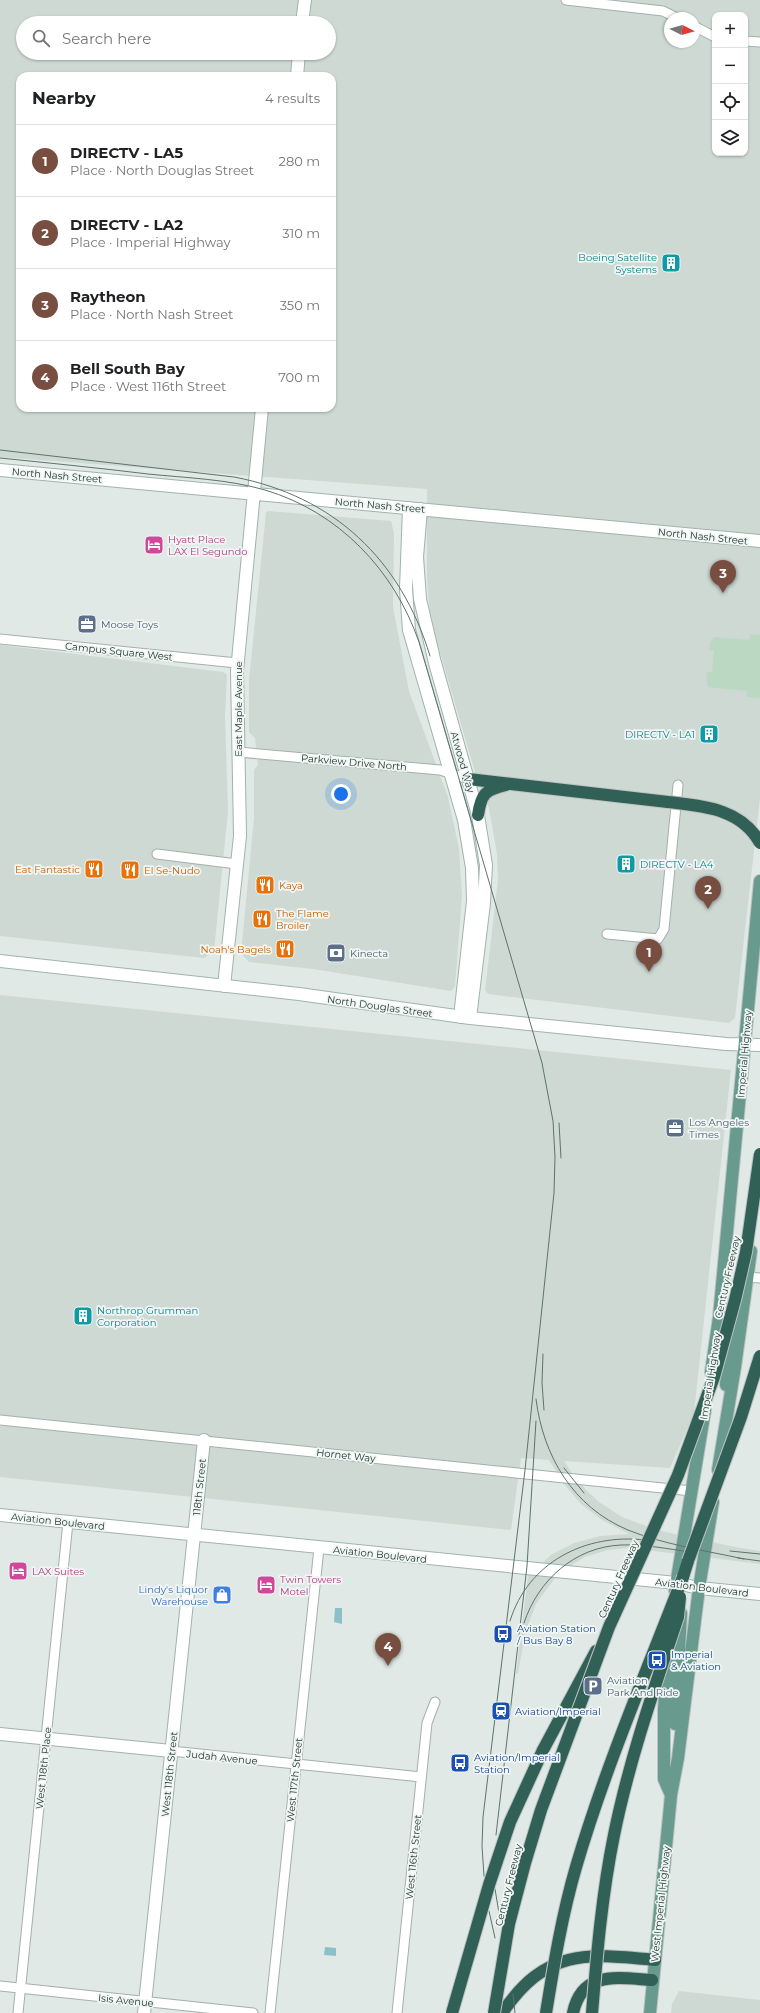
<!DOCTYPE html>
<html lang="en">
<head>
<meta charset="utf-8">
<style>
  :root { --surface:#fff; --page:#f6f6f6; --text:#202124; --muted:#757577; --line:#e0e0e0; --accent:#784e41 }
  body { margin:0; font-family:Montserrat,sans-serif; background:var(--page); color:var(--text) }
  .controls { position:absolute; right:12px; top:12px; display:grid; overflow:hidden; border-radius:8px; box-shadow:0 1px 3px #0004 }
  .controls button { width:36px; height:36px; display:grid; place-items:center; padding:0; border:0; border-bottom:1px solid var(--line); background:var(--surface); color:var(--text); font:20px sans-serif }
  .compass { position:absolute; left:664px; top:12px; width:36px; height:36px; border-radius:50%; background:var(--surface); box-shadow:0 1px 3px #0004; rotate:96deg }
  .you { position:absolute; left:341px; top:794px; width:14px; height:14px; margin:-10px; border:3px solid #fff; border-radius:50%; background:#1a73e8; box-shadow:0 0 0 6px #1a73e833 }
  .badge { display:grid; place-items:center; width:26px; height:26px; border-radius:50%; background:var(--accent); color:#fff; font-size:13px; font-weight:700 }
  .pin { position:absolute; translate:-50% -33px; filter:drop-shadow(0 1px 2px #0008) }
  .pin::after { content:''; position:absolute; top:21px; width:14px; height:12px; background:inherit; clip-path:polygon(0 0,100% 0,50% 100%) }
  .list { margin:0; padding:0; list-style:none }
  h2 { display:flex; justify-content:space-between; align-items:center; height:52px; margin:0; padding:0 16px; font-size:17px }
  h2 small { font-size:13px; font-weight:400; color:var(--muted) }
  .list li { display:grid; grid-template-columns:26px 1fr auto; gap:12px; align-items:center; box-sizing:border-box; height:72px; padding:0 16px; border-top:1px solid var(--line) }
  .list b { display:block; font-size:15px; white-space:nowrap }
  .list p { margin:0; font-size:13px; white-space:nowrap; color:var(--muted) }
  .list em { font-size:13px; font-style:normal; color:var(--muted) }
  .icon { flex:none; width:22px; height:22px; fill:none; stroke:currentColor; stroke-width:2; stroke-linecap:round; stroke-linejoin:round }
  .map { position:relative; flex:none; width:760px; height:2013px; overflow:hidden }
  .search { position:absolute; background:var(--surface); box-shadow:0 1px 3px #0004; left:16px; top:16px; width:320px; height:44px; display:flex; align-items:center; gap:10px; box-sizing:border-box; padding:0 14px; border-radius:22px; color:var(--muted); font-size:15px }
  .panel { position:absolute; background:var(--surface); box-shadow:0 1px 3px #0004; left:16px; top:72px; width:320px; height:340px; border-radius:12px }
  .map>svg:first-child { display:block }
</style>
</head>
<body>
<div class="map">
<svg width="760" height="2013" viewBox="0 0 760 2013">
  <rect width="100%" height="100%" fill="#e0e9e5"/>
  <path fill="#ced9d4" fill-rule="evenodd" d="M0,0h760v798l-25,220 -6,5 -241,-29 -3,-4 13,-110 -1,-26 -8,-46 -14,-36 -40,-137 -6,-30 -2,-29v-87l-427,-32zM715,15h30v138h-30zM670,18h24v24h-24zM23,23h306v30h-306zM20,76h312v332h-312z
    M268,511l123,10 3,12 -1,74 16,84 39,106 11,52 3,47 -7,91 -4,4 -138,-22 -64,-7 -8,-9 13,-135v-48l4,-5 -3,-27 -6,-6v-52l17,-167z
    M0,645l223,27 4,3 -2,41 3,95 -14,140 -10,7 -204,-22z
    M0,995l731,75 -37,343 -24,55 -106,-7 10,15 12,14 13,12 23,15 35,13 73,16 30,5v13l-131,-16 -21,2 -23,7 -20,12 -10,9 -19,26 -11,29 -7,41h-2l12,-98 23,-21 23,-12 26,-7 29,-2 -27,-14 -21,-16 -17,-20 -15,-24 -28,-2 -10,72 -511,-53z
    M679,1991l81,9v13h-89l1,-9z"/>
  <path fill="#bbd8c3" d="M750,634l10,1v63l-13,-1v-6l-39,-4 -2,-8 1,-7h5l2,-22h-5l1,-7 4,-6 35,3z"/>
  <path fill="#8dbfc9" d="M335,1608h7v16l-8,-2z
    M325,1947l11,1v8l-12,-1z"/>
  <g fill="none" stroke-linecap="round" stroke-linejoin="round">
    <g stroke="#a3b0ac" stroke-width="11">
      <path id="street" d="M566,0l97,11 14,7
        M694,26l21,11
        M745,41l15,1
        M0,639l237,24
        M238,752l202,18 28,9
        M157,854l80,10
        M607,934l51,5 6,-10 14,-144
        M747,1277l13,1
        M0,1420l692,71
        M171,1751l250,26
        M0,1986l253,27
        M18,2013l50,-491
        M270,2013l49,-465
        M397,2013l30,-290 8,-21"/>
    </g>
    <g stroke="#a0b3ad" stroke-width="14">
      <path id="secondary" d="M302,23l3,-23
        M297,76l2,-23
        M0,470l760,71
        M409,508l-3,81 3,41 55,190 8,48 1,33 -13,116
        M421,509l-4,48 3,42 15,64 43,152 8,50 -2,38 -14,115
        M0,961l299,33 171,24 256,26 34,1
        M224,986l16,-150 -3,-165 25,-263
        M0,1515l676,68 23,5 61,6
        M0,1734l171,17
        M144,2013l60,-573"/>
    </g>
    <g stroke="#bdc3c2" stroke-width="14">
      <path id="primary" d="M711,1372l8,-55 41,-436
        M726,1385l3,-52
        M718,1470l17,-103 16,-116
        M675,1591l30,-181
        M668,1655l-4,54v70l7,16
        M675,1724l6,-111
        M650,2013l21,-218 7,-37 21,-170 14,-86"/>
    </g>
    <g stroke="#bdc3c2" stroke-width="14">
      <path id="highway" d="M468,779l200,23
        M478,815c3,-21 7,-25 28,-30
        M683,1577l5,-16
        M543,1750l53,-99
        M502,2013c44,-64 82,-60 153,-53
        M573,2013c9,-43 45,-35 79,-33"/>
    </g>
    <use href="#street" stroke="#fff" stroke-width="9"/>
    <use href="#secondary" stroke="#fff" stroke-width="12"/>
    <use href="#primary" stroke="#699a8e" stroke-width="12"/>
    <use href="#highway" stroke="#316057" stroke-width="12"/>
    <path stroke="#5d736d" stroke-width="1" d="M0,450l234,27c100,19 167,83 196,179
      M0,458c49,5 99,10 148,16 39,4 79,5 117,16 74,22 129,80 154,152l123,421 11,58 2,36 -1,36 -29,277 -42,347 -1,29 2,30
      M559,1123l2,35
      M543,1354l-1,29 2,27
      M536,1399c7,57 37,108 92,131 34,14 79,21 116,29
      M564,1468l20,25
      M730,1551l30,3
      M738,1558l22,3
      M510,1621c18,-59 76,-88 135,-81
      M524,1623c14,-43 51,-76 97,-78 23,-1 47,4 70,7
      M496,1835l31,-269 9,-145
      M495,1889l5,30
      M489,1911l6,27
      M513,1994l2,19"/>
    <g stroke="#bdc3c2" stroke-width="14" stroke-linecap="butt">
      <path id="highway-bridge" d="M668,802c34,4 73,6 92,41
        M688,1561l53,-144 19,-61
        M452,2013l37,-128 21,-63 33,-72
        M494,2013l15,-89 16,-61 16,-53 68,-183 69,-152 36,-98 21,-77 11,-48 14,-98
        M546,2013c8,-49 16,-98 30,-146 29,-99 70,-194 107,-290
        M592,2013c5,-60 10,-119 22,-178 15,-74 40,-146 64,-218l2,-20"/>
    </g>
    <use href="#highway-bridge" stroke="#316057" stroke-width="12"/>
  </g>
  <defs>
    <g id="building-square" transform="scale(1)"><rect x="-9" y="-9" width="18" height="18" rx="4" fill="#0f9aa8" stroke="#f0f6f3"/><path d="M-4-6H4V6H1V3H-1V6H-4ZM-2.5-4.3h1.7v1.8h-1.7ZM.8-4.3h1.7v1.8H.8ZM-2.5-1h1.7V.8h-1.7ZM.8-1h1.7V.8H.8Z" fill="#fff"/></g>
    <g id="hotel-square" transform="scale(1)"><rect x="-9" y="-9" width="18" height="18" rx="4" fill="#d1479c" stroke="#f0f6f3"/><path d="M-6-4.5h1.5V1H6V5H4.5V3h-9V5H-6ZM-4 0a1.8 1.8 0 1 1 3.6 0ZM.5 0V-2.5h3Q6-2.5 6 0Z" fill="#fff"/></g>
    <g id="office-square" transform="scale(1)"><rect x="-9" y="-9" width="18" height="18" rx="4" fill="#5c6f8a" stroke="#f0f6f3"/><path d="M-6-3h4V-5.5h4V-3h4V5H-6ZM-1-4.5V-3h2v-1.5ZM-6 0V1H6V0Z" fill="#fff"/></g>
    <g id="restaurant-square" transform="scale(1)"><rect x="-9" y="-9" width="18" height="18" rx="4" fill="#e8710a" stroke="#f0f6f3"/><path d="M-5-6h1v4h1v-4h1v4h1v-4h1v5L-1.5 .5V6h-2V.5L-5-1ZM5-6V6H3V1.5H1.5Q1.5-4 5-6Z" fill="#fff"/></g>
    <g id="bank-square" transform="scale(1)"><rect x="-9" y="-9" width="18" height="18" rx="4" fill="#5c6f8a" stroke="#f0f6f3"/><path d="M-6-4H6V4H-6ZM0-2.3a2.3 2.3 0 1 0 0 4.6a2.3 2.3 0 1 0 0-4.6Z" fill="#fff"/></g>
    <g id="shop-square" transform="scale(1)"><rect x="-9" y="-9" width="18" height="18" rx="4" fill="#3f7fe0" stroke="#f0f6f3"/><path d="M-5-2.5h2.3a2.7 3.5 0 0 1 5.4 0H5L5.5 6h-11ZM-1.5-2.5h3a1.5 2.3 0 0 0-3 0Z" fill="#fff"/></g>
    <g id="bus-square" transform="scale(1)"><rect x="-9" y="-9" width="18" height="18" rx="4" fill="#1a4fb4" stroke="#f0f6f3"/><path d="M-5-6H5V4H4V6H2V4H-2V6H-4V4H-5ZM-3.5-4V0h7V-4ZM-3.5 1.2v1.5H-2V1.2ZM2 1.2v1.5H3.5V1.2Z" fill="#fff"/></g>
    <g id="parking-square" transform="scale(1)"><rect x="-9" y="-9" width="18" height="18" rx="4" fill="#5c6f8a" stroke="#f0f6f3"/><path d="M-3.5-5.5H1a3.5 3.5 0 0 1 0 7H-1V5.5H-3.5ZM-1-3.4V-.6H.8a1.4 1.4 0 0 0 0-2.8Z" fill="#fff"/></g>
    <g id="station-square" transform="scale(1)"><rect x="-9" y="-9" width="18" height="18" rx="4" fill="#1a4fb4" stroke="#f0f6f3"/><path d="M-3-6H3Q5-6 5-4V2Q5 4 3 4L4.5 6H3L1.5 4h-3L-3 6H-4.5L-3 4Q-5 4-5 2V-4Q-5-6-3-6ZM-3.5-4v3h7v-3ZM-3.5 1v1.5H-2V1ZM2 1v1.5H3.5V1Z" fill="#fff"/></g>
  </defs>
  <g fill-rule="evenodd">
    <use href="#building-square" x="671" y="263"/>
    <use href="#hotel-square" x="154" y="545"/>
    <use href="#office-square" x="87" y="624"/>
    <use href="#building-square" x="709" y="734"/>
    <use href="#building-square" x="626" y="864"/>
    <use href="#restaurant-square" x="94" y="869"/>
    <use href="#restaurant-square" x="130" y="870"/>
    <use href="#restaurant-square" x="265" y="885"/>
    <use href="#restaurant-square" x="262" y="919"/>
    <use href="#restaurant-square" x="285" y="949"/>
    <use href="#bank-square" x="336" y="953"/>
    <use href="#office-square" x="675" y="1128"/>
    <use href="#building-square" x="83" y="1316"/>
    <use href="#hotel-square" x="18" y="1571"/>
    <use href="#hotel-square" x="266" y="1585"/>
    <use href="#shop-square" x="222" y="1595"/>
    <use href="#bus-square" x="503" y="1634"/>
    <use href="#bus-square" x="657" y="1660"/>
    <use href="#parking-square" x="593" y="1686"/>
    <use href="#station-square" x="501" y="1711"/>
    <use href="#bus-square" x="460" y="1763"/>
  </g>
  <g text-anchor="middle" stroke-width="3.5" stroke-linejoin="round" paint-order="stroke">
    <g font-size="10" fill="#0d838f" stroke="#f0f6f3" text-anchor="end">
      <text x="657" y="261">Boeing Satellite<tspan x="657" dy="12">Systems</tspan></text>
      <text x="695" y="738">DIRECTV - LA1</text>
      <text x="640" y="868" text-anchor="start">DIRECTV - LA4</text>
      <text x="97" y="1314" text-anchor="start">Northrop Grumman<tspan x="97" dy="12">Corporation</tspan></text>
    </g>
    <g font-size="10" fill="#223732" stroke="#f0f6f3">
      <text transform="translate(57 475) rotate(5)" y="4">North Nash Street</text>
      <text transform="translate(380 505) rotate(5)" y="4">North Nash Street</text>
      <text transform="translate(703 536) rotate(6)" y="4">North Nash Street</text>
      <text transform="translate(119 651) rotate(6)" y="4">Campus Square West</text>
      <text transform="translate(238 709) rotate(-90)" y="4">East Maple Avenue</text>
      <text transform="translate(354 762) rotate(5)" y="4">Parkview Drive North</text>
      <text transform="translate(463 762) rotate(74)" y="4">Atwood Way</text>
      <text transform="translate(380 1006) rotate(8)" y="4">North Douglas Street</text>
      <text transform="translate(744 1054) rotate(-85)" y="4">Imperial Highway</text>
      <text transform="translate(727 1277) rotate(-77)" y="4">Century Freeway</text>
      <text transform="translate(710 1376) rotate(-81)" y="4">Imperial Highway</text>
      <text transform="translate(346 1455) rotate(6)" y="4">Hornet Way</text>
      <text transform="translate(199 1487) rotate(-84)" y="4">118th Street</text>
      <text transform="translate(58 1521) rotate(6)" y="4">Aviation Boulevard</text>
      <text transform="translate(380 1554) rotate(6)" y="4">Aviation Boulevard</text>
      <text transform="translate(618 1579) rotate(-66)" y="4">Century Freeway</text>
      <text transform="translate(702 1587) rotate(7)" y="4">Aviation Boulevard</text>
      <text transform="translate(222 1757) rotate(6)" y="4">Judah Avenue</text>
      <text transform="translate(43 1768) rotate(-84)" y="4">West 118th Place</text>
      <text transform="translate(169 1774) rotate(-84)" y="4">West 118th Street</text>
      <text transform="translate(294 1780) rotate(-84)" y="4">West 117th Street</text>
      <text transform="translate(413 1857) rotate(-84)" y="4">West 116th Street</text>
      <text transform="translate(508 1885) rotate(-76)" y="4">Century Freeway</text>
      <text transform="translate(660 1904) rotate(-84)" y="4">West Imperial Highway</text>
      <text transform="translate(126 2000) rotate(6)" y="4">Isis Avenue</text>
    </g>
    <g font-size="10" fill="#b23c85" stroke="#f0f6f3" text-anchor="start">
      <text x="168" y="543">Hyatt Place<tspan x="168" dy="12">LAX El Segundo</tspan></text>
      <text x="32" y="1575">LAX Suites</text>
      <text x="280" y="1583">Twin Towers<tspan x="280" dy="12">Motel</tspan></text>
    </g>
    <g font-size="10" fill="#4e5e75" stroke="#f0f6f3" text-anchor="start">
      <text x="101" y="628">Moose Toys</text>
      <text x="350" y="957">Kinecta</text>
      <text x="689" y="1126">Los Angeles<tspan x="689" dy="12">Times</tspan></text>
      <text x="607" y="1684">Aviation<tspan x="607" dy="12">Park And Ride</tspan></text>
    </g>
    <g font-size="10" fill="#c56008" stroke="#f0f6f3" text-anchor="start">
      <text x="80" y="873" text-anchor="end">Eat Fantastic</text>
      <text x="144" y="874">El Se-Nudo</text>
      <text x="279" y="889">Kaya</text>
      <text x="276" y="917">The Flame<tspan x="276" dy="12">Broiler</tspan></text>
      <text x="271" y="953" text-anchor="end">Noah's Bagels</text>
    </g>
    <g font-size="10" fill="#366cbe" stroke="#f0f6f3" text-anchor="end">
      <text x="208" y="1593">Lindy's Liquor<tspan x="208" dy="12">Warehouse</tspan></text>
    </g>
    <g font-size="10" fill="#164399" stroke="#f0f6f3" text-anchor="start">
      <text x="517" y="1632">Aviation Station<tspan x="517" dy="12">/ Bus Bay 8</tspan></text>
      <text x="671" y="1658">Imperial<tspan x="671" dy="12">&amp; Aviation</tspan></text>
      <text x="515" y="1715">Aviation/Imperial</text>
      <text x="474" y="1761">Aviation/Imperial<tspan x="474" dy="12">Station</tspan></text>
    </g>
  </g>
</svg>
<div class="controls">
<button>+</button>
<button>−</button>
<button><svg class="icon" aria-label="locate" viewBox="0 0 24 24"><circle cx="12" cy="12" r="6"/><path d="M12 2v4M12 18v4M2 12h4M18 12h4"/></svg></button>
<button><svg class="icon" aria-label="layers" viewBox="0 0 24 24"><path d="M12 4l9 5-9 5-9-5zM3 14l9 5 9-5"/></svg></button>
</div>
<svg class="compass" viewBox="-18 -18 36 36"><path d="M0-13l5 13h-10z" fill="#e53935"/><path d="M0 13l5-13h-10z" fill="#757577"/></svg>
<div class="you"></div>
<div class="pin badge" style="left:649px;top:972px">1</div>
<div class="pin badge" style="left:708px;top:909px">2</div>
<div class="pin badge" style="left:723px;top:593px">3</div>
<div class="pin badge" style="left:388px;top:1666px">4</div>
<div class="search"><svg class="icon" aria-label="search" viewBox="0 0 24 24"><circle cx="10" cy="10" r="6"/><path d="M15 15l6 6"/></svg>Search here</div>
<section class="panel">
<h2>Nearby<small>4 results</small></h2>
<ul class="list">
<li><span class="badge">1</span><div><b>DIRECTV - LA5</b><p>Place · North Douglas Street</p></div><em>280 m</em></li>
<li><span class="badge">2</span><div><b>DIRECTV - LA2</b><p>Place · Imperial Highway</p></div><em>310 m</em></li>
<li><span class="badge">3</span><div><b>Raytheon</b><p>Place · North Nash Street</p></div><em>350 m</em></li>
<li><span class="badge">4</span><div><b>Bell South Bay</b><p>Place · West 116th Street</p></div><em>700 m</em></li>
</ul>
</section>
</div>
</body>
</html>
